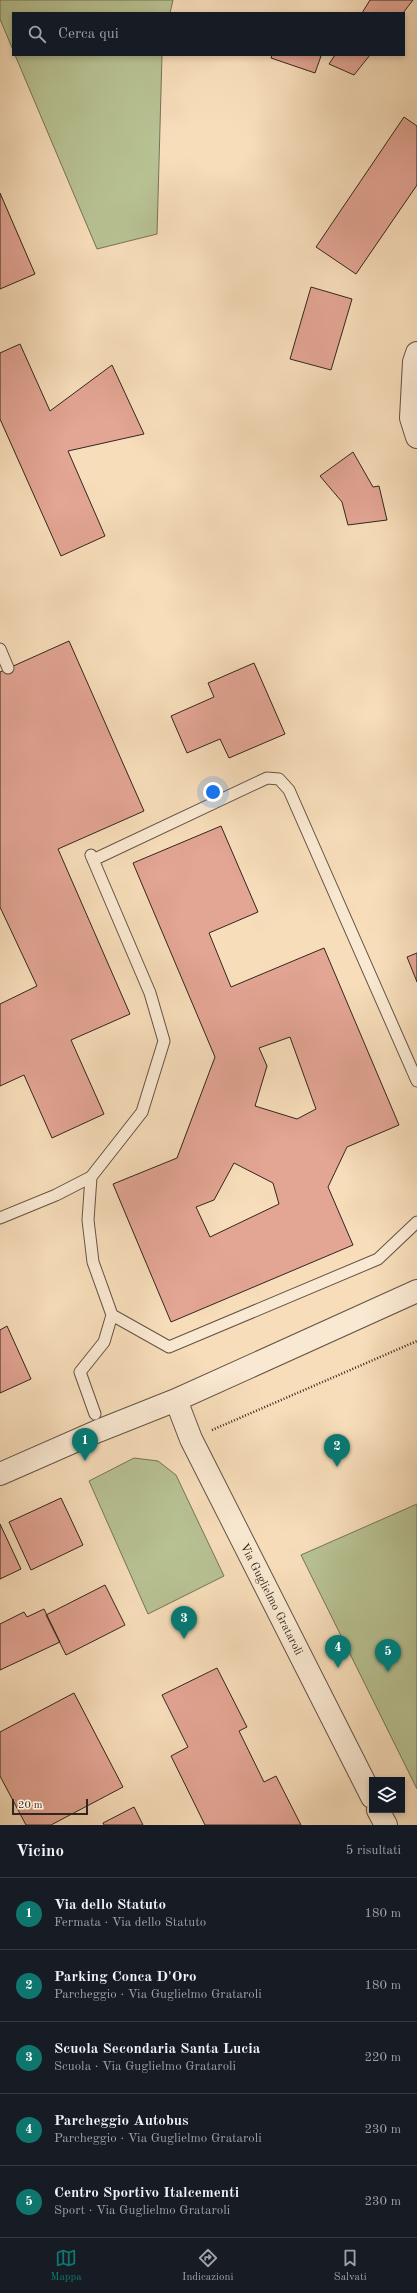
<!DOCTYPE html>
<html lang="it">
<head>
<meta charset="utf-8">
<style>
  :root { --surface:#171b24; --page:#20242c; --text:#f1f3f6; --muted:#9ea1a6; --line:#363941; --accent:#0f766e }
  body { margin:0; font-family:"Old Standard TT",serif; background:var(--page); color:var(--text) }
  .controls { position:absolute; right:12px; bottom:12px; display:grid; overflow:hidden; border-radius:0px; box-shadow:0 2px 6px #0003 }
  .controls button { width:36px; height:36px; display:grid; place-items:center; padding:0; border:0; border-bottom:1px solid var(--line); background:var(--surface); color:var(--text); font:20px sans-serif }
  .scale { position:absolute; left:12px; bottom:10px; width:76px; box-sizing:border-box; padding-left:4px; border:2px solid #32261f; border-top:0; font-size:11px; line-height:14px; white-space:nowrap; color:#32261f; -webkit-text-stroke:3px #fae9d2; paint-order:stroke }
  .you { position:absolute; left:213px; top:792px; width:14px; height:14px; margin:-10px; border:3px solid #fff; border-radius:50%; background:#1a73e8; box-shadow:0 0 0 6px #1a73e833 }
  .badge { display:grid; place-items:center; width:26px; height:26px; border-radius:50%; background:var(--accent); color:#fff; font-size:13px; font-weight:700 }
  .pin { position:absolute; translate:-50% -33px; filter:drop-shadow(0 1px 2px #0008) }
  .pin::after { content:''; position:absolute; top:21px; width:14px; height:12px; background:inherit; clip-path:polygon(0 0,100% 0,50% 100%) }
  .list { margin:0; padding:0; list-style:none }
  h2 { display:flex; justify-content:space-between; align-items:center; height:52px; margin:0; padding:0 16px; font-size:17px }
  h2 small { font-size:13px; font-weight:400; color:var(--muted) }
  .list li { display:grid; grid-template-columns:26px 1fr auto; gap:12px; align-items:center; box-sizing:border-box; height:72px; padding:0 16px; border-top:1px solid var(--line) }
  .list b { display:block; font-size:15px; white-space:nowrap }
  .list p { margin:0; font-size:13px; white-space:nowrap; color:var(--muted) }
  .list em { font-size:13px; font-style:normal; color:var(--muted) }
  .icon { flex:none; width:22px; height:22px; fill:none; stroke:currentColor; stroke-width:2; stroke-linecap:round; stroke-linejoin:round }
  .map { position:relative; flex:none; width:417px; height:1825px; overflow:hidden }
  .search { position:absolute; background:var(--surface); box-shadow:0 2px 6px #0003; left:12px; right:12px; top:12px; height:44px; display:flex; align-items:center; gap:10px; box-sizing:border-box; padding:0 14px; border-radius:0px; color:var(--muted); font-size:15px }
  .sheet { height:412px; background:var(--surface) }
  nav { display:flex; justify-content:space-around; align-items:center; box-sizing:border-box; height:56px; border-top:1px solid var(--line); background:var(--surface); font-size:11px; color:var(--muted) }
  nav a { display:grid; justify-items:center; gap:2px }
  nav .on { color:var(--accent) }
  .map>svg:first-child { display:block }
</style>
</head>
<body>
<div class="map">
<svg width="417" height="1825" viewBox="0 0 417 1825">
  <rect width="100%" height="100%" fill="#f7ddba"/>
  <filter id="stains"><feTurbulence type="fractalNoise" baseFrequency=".005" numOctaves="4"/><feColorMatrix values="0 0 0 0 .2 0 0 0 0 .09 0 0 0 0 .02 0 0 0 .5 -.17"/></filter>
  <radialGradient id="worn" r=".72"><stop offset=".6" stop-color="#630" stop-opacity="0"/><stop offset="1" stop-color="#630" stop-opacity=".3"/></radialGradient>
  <path fill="#b8c293" stroke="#757459" d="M0,0h173l-3,13h-157v37l-13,-31z
    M15,55h147l-5,179 -60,15z
    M134,1458l24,3 18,14 48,101 -76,38 -59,-133z
    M417,1504v285l-116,-234z"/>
  <path fill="#e3a594" stroke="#32261f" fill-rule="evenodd" d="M370,0h43l-10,13h-41z
    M272,55h45l4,1 -6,17 -44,-15z
    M335,55h35l-16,20 -25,-11z
    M404,117l13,9v59l-61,89 -40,-27z
    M0,193l35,81 -35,15z
    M311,287l41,12 -21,71 -41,-11z
    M20,344l30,67 62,-46 32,69 -76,17 37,85 -44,20 -61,-137v-66z
    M353,452l20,35 6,-1 8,34 -39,5 -6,-23 -22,-26z
    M69,641l75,170 -86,38 72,165 -59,26 33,74 -52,24 -28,-63 -24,11v-82l37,-18 -37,-79v-235z
    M254,663l31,71 -56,24 -9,-19 -33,14 -16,-37 43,-19 -6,-14z
    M221,826l37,86 -49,21 22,54 93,-39 75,177 -52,22 -19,40 25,58 -182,77 -58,-138 64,-26 38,-101 -82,-194zM290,1037l26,72 -19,10 -42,-13 12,-40 -8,-18zM234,1163l39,20 6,21 -69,33 -14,-30 18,-7z
    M417,953v29l-10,-25z
    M7,1326l24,53 -31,14v-63z
    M61,1498l22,47 -52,25 -22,-48z
    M0,1524l21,45 -21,10z
    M105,1585l20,40 -59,30 -20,-40z
    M44,1609l16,33 -60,28v-46l24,-12 3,5z
    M217,1668l30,59 -8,4 25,51 12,-6 25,49h-96l-34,-69 17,-9 -26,-52z
    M74,1693l49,94 -72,38h-25l-26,-49v-44z
    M134,1807l9,18h-39l-1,-2z"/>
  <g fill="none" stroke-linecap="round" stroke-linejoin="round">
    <g stroke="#635446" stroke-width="13">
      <path id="service" d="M0,649l8,19
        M93,860l174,-82 12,1 10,11 128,291
        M91,1177l-3,43 5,42 19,53 -8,27 -24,30 15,42
        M0,1218l56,-23 35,-18 51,-65 22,-71 -14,-48 -59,-138
        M112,1315l57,32 209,-88 39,-37"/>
    </g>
    <g stroke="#635446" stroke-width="24">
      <path id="minor" d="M417,353l-3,9 -3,56 6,19
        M176,1400l15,39 181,358
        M0,1474l98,-43 78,-31 241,-109
        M378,1810l8,15"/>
    </g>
    <path stroke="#32261f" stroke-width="2.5" stroke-dasharray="1 2" stroke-linecap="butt" d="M212,1430l205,-89"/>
    <use href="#service" stroke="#fae9d2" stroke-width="11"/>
    <use href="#minor" stroke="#fae9d2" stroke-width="22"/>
  </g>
  <g text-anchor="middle" stroke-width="4" stroke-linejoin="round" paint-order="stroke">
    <g font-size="12" fill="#32261f" stroke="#fae9d2">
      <text transform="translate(272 1599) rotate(63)" y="4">Via Guglielmo Grataroli</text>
    </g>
  </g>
  <rect width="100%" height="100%" filter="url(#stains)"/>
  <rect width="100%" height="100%" fill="url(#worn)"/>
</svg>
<div class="controls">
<button><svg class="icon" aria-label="layers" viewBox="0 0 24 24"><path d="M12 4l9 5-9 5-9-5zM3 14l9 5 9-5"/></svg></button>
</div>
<div class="scale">20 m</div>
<div class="you"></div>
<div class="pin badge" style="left:85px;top:1461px">1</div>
<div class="pin badge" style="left:337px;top:1467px">2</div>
<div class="pin badge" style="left:184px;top:1639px">3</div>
<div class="pin badge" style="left:338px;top:1668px">4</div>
<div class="pin badge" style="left:388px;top:1672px">5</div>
<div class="search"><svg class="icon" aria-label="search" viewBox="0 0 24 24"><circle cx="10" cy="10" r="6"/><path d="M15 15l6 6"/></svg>Cerca qui</div>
</div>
<section class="sheet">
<h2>Vicino<small>5 risultati</small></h2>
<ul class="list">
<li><span class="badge">1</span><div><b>Via dello Statuto</b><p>Fermata · Via dello Statuto</p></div><em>180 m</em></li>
<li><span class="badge">2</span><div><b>Parking Conca D'Oro</b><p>Parcheggio · Via Guglielmo Grataroli</p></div><em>180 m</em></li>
<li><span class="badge">3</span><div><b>Scuola Secondaria Santa Lucia</b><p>Scuola · Via Guglielmo Grataroli</p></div><em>220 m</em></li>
<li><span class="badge">4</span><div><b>Parcheggio Autobus</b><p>Parcheggio · Via Guglielmo Grataroli</p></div><em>230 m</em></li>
<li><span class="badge">5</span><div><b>Centro Sportivo Italcementi</b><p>Sport · Via Guglielmo Grataroli</p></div><em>230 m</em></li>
</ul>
</section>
<nav>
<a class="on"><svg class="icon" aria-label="map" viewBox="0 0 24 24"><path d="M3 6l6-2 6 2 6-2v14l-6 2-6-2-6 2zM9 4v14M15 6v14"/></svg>Mappa</a>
<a><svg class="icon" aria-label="directions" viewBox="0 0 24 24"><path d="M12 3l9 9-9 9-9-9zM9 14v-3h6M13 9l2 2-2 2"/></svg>Indicazioni</a>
<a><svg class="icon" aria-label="saved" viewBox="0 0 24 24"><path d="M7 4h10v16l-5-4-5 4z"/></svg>Salvati</a>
</nav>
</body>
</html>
